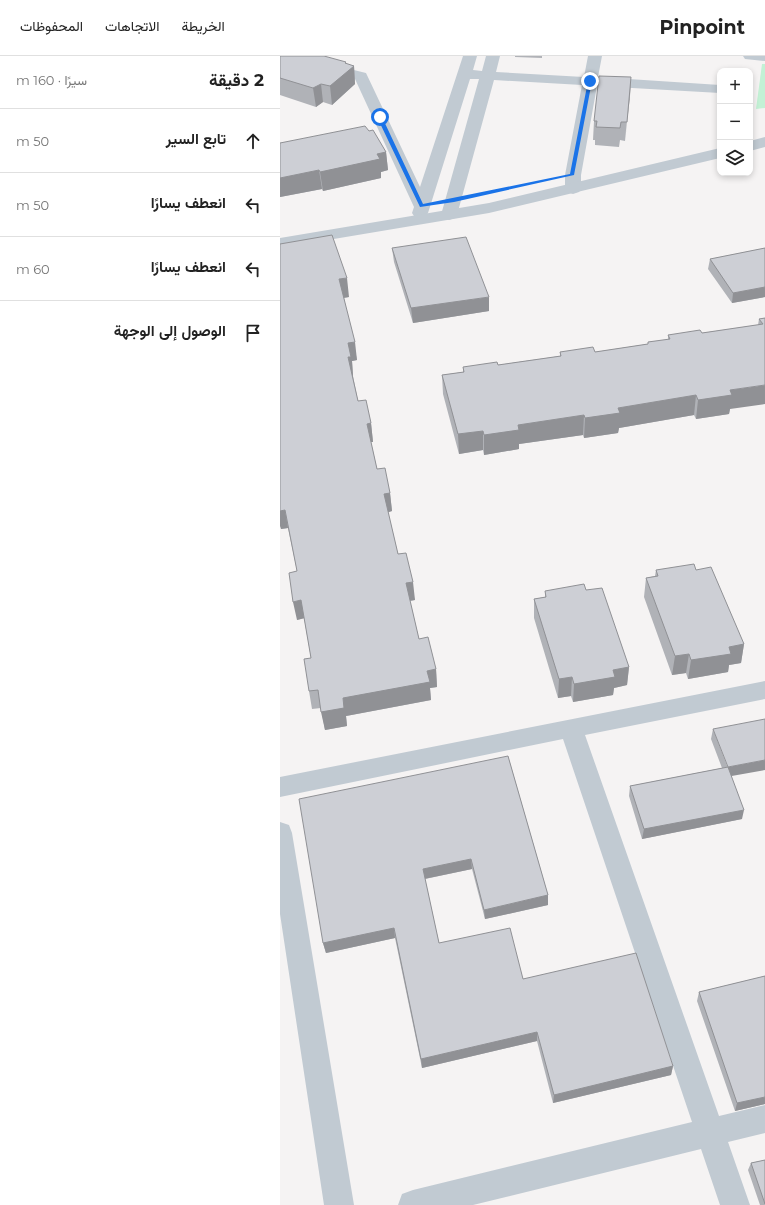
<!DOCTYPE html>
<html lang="ar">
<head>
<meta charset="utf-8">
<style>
  :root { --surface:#fff; --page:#f2f2f2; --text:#222; --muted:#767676; --line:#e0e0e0 }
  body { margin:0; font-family:Montserrat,Vazirmatn,sans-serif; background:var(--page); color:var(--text); direction:rtl }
  .controls { position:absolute; right:12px; top:12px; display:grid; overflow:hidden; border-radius:8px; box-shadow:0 2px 6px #0003 }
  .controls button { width:36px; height:36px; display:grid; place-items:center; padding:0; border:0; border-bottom:1px solid var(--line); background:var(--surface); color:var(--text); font:20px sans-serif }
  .stop { position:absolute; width:12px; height:12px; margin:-9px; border:3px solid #1a73e8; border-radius:50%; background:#fff }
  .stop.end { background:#1a73e8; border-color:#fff; box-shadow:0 1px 4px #0008 }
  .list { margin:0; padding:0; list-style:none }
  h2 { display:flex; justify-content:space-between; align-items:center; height:52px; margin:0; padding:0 16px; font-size:17px }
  h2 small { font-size:13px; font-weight:400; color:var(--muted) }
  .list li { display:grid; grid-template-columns:26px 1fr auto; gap:12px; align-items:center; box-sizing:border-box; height:64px; padding:0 16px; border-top:1px solid var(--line) }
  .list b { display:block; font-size:15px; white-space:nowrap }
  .list em { font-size:13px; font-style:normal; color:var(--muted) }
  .icon { flex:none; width:22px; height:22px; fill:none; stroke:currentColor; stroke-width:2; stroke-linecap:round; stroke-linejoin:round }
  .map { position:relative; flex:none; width:485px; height:1149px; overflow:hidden; direction:ltr }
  header { display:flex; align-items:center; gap:24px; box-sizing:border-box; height:56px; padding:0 20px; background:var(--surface); border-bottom:1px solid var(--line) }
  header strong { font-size:19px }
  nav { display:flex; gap:22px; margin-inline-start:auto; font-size:14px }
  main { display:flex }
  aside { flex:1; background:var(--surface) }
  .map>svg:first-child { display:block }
</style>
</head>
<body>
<header>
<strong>Pinpoint</strong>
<nav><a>الخريطة</a><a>الاتجاهات</a><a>المحفوظات</a></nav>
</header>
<main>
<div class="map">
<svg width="485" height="1149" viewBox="0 0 485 1149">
  <rect width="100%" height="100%" fill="#f5f3f3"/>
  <path fill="#c3f1d5" d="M482,8h3v44l-9,1z"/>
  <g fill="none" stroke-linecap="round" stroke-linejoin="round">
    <path fill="#c1cad2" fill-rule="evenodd" d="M0,0h17l69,17 54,114 43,-131h14l-4,14 9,1 4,-15h14l-4,16 88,5 4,-21h14l-4,21 122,8v8l-123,-7 -16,89v14l-2,3 -6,2 -6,-2 -2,-3v-14l17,-90 -88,-5 -37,135 -2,3 -6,2 -6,-2 -2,-3 38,-136h-9l-42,134 -2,3 -6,2 -6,-2 -2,-3 2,-6 -59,-128 -75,-19z
      M463,0h22v5l-20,-2z
      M485,625v18l-180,36 134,381 46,-11v28l-37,9 22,63h-30l-19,-56 -228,56h-75l4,-11 11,-4 279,-68 -129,-383 -283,58v-20z
      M0,766l9,3 3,8 62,372h-30l-44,-291z"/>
    <path fill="#c1cad2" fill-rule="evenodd" d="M485,81v10l-15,4v-10z
      M440,92v10l-231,55 -209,35v-10l209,-35z"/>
  </g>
  <path fill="#b0b2b7" d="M0,0l67,8 7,2 1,18 -23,21 -9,-3 -7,5 -36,-12z
    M235,0h27v2l-27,-1z
    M351,21l-6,64 -5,-1 -1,7 -24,-2v-5h-2l1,-19z
    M89,75l17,21 2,18 -7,2v6l-58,13 -1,-2 -42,8v-54z
    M0,188l69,53 -5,1 13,62 -5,1 1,15 5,25 13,22 2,19h-2l6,27 13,24 2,18 -4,1 10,42 17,46 -5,1 9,38 17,30 1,18 -7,1 1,12 -85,16 1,10 -22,4 -4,-22 -9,1 -3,-18 2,-33 -7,-40 -7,2v-49l-9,-43 -7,1z
    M112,192l97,63 -76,12 -19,-61z
    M485,192v49l-33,6 -24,-34 2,-10z
    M485,262l-35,91 -1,5 -33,5 -2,-4 -75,13 -1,5 -34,5 -1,-3 -64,9v5l-35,6 -1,-5 -24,4 -16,-60 -1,-19 21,-3v-5l35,-2 62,-9v-4h35l53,-8v-2l20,-2v-5l34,-2 56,-8 1,-6z
    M376,514h40l48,74 -3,19 -12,2 -1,7 -40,7 -2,-6 -14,2 -28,-78 2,-19 9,-2z
    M306,534l43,77 -2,18 -13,3 -1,7 -40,7 -2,-6 -13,2 -24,-80v-19l11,-2v-6z
    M433,673l18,47 11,43 -100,20 -13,-43 1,-10 92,-18 -11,-29z
    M228,700l40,139v10l-63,14 -13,-50 -47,10 14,64 84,36 150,87 -2,9 -118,28 -16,-62 -115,27 -27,-130 -69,15 -3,-10z
    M485,920v128l-30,7 -38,-110 2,-9z
    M485,1104v45h-5l-12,-35 3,-7z"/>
  <path fill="#909195" d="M66,6l1,9 7,-5 1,18 -23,21 -2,-19 15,-23z
    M351,21l-1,19 -5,45 2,-19z
    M41,28l2,18 -7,5 -3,-19z
    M106,96l2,18 -7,2v6l-58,13 -3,-19 57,-18z
    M39,114l3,19 -42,8v-19z
    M67,222l2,19 -7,1 -3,-19z
    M485,231v10l-33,6 1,-10z
    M209,241v14l-76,12 -2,-15z
    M75,286l2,18 -5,1 1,15h-2l-3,-19v-14z
    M485,329v19l-35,5 -1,5 -33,5 2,-19 32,-10z
    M416,339l-2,20 -75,13 -1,5 -34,5 1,-20 33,-10z
    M304,359l-1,20 -64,9v5l-35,6v-20l34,-10z
    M91,367l2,19h-4l-2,-18z
    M203,375v19l-24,4 -1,-20z
    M110,437l2,18 -6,2 -2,-19z
    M5,454l3,18 -7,1 -1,-3v-15z
    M133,526l2,18 -7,1 -2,-18z
    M21,544l4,18 -8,2 -4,-18z
    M464,588l-3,19 -12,2 -1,7 -40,7 3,-19 38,-13z
    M409,598l-3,19 -14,2 3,-19z
    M349,611l-2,18 -13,3 -1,7 -40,7 1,-18 39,-14z
    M156,613l1,18 -7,1 1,12 -85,16 1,10 -22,4 -4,-18 22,-14 84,-27z
    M292,621l-1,19 -13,2 1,-19z
    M485,704v10l-39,7 2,-10z
    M464,754l-2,9 -100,20 2,-10z
    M191,803l1,10 -48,10 -1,-10z
    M268,839v10l-63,14 -1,-9z
    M114,872l1,10 -69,15 -3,-10z
    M257,976v9l-115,27 -1,-9z
    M393,1010l-2,9 -118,28 1,-8z
    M485,1041v7l-30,7 2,-8z"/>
  <path fill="#cdcfd5" stroke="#909195" d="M0,0h44l22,6 -1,1 9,3 -24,20 -9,-2 -8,4 -33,-10z
    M319,20l32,1 -4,45h-6l-1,6 -24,-1 1,-6h-3z
    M85,70l4,5 4,-1 13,22 -9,2 3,5 -60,13 -1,-2 -39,8v-35z
    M52,179l15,43 -8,1 16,63 -7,1 3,14h-3l10,44 8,-1 5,23 -4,1 10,45 8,-1 5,25 -6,1 14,60 8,-1 7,29 -7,1 13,56 9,-2 8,32 -9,2 3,11 -87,16 1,10 -23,4 -3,-22 -9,1 -5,-32 7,-1 -10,-58 -8,2 -4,-29 8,-2 -12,-61 -5,1v-267z
    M186,181l23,60 -78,11 -19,-60z
    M485,192v39l-32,6 -23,-34z
    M485,262v67l-35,5 2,5 -34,5 -2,-5 -78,13 2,5 -35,5 -1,-3 -66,10 1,5 -35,5 -1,-4 -25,3 -16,-59 22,-3 -1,-5 34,-5 1,3 63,-9 -1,-4 33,-5 2,5 53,-8v-2l22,-3 -2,-4 32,-5 2,3 61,-9 -4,-5z
    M414,508l2,6 15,-3 33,77 -15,3 2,7 -40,6 -2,-6 -14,2 -29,-78 12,-2 -2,-6z
    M304,528l2,6 16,-2 27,79 -16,3 2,7 -41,7 -2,-7 -13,2 -25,-80 12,-2 -1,-6z
    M485,663v41l-37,7 -15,-38z
    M228,700l40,139 -64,15 -13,-51 -48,10 16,74 71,-15 13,51 113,-26 37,113 -119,29 -17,-63 -116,27 -27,-131 -71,15 -24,-144z
    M448,711l16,43 -100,19 -14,-43z
    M485,920v121l-28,6 -38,-111z
    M485,1104v44l-14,-41z"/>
  <path fill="#1a73e8" d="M310,24l2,1 -18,94 -120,27 -34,5 -43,-90h5l41,87 147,-30 18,-93z"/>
</svg>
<div class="controls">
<button>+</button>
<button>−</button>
<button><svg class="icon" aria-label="layers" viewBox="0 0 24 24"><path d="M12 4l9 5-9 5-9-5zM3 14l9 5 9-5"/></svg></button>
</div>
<div class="stop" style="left:100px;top:61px"></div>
<div class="stop end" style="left:310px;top:25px"></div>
</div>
<aside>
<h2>2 دقيقة<small>سيرًا · 160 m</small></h2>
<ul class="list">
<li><svg class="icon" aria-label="ahead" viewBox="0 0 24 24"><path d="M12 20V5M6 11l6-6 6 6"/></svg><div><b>تابع السير</b></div><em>50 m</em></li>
<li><svg class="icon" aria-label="left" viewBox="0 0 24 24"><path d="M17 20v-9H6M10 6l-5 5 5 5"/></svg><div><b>انعطف يسارًا</b></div><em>50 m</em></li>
<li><svg class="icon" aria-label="left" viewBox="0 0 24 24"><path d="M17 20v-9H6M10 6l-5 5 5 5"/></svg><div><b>انعطف يسارًا</b></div><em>60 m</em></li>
<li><svg class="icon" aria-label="arrive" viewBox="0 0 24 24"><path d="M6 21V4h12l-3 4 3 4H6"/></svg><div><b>الوصول إلى الوجهة</b></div></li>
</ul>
</aside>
</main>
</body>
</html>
